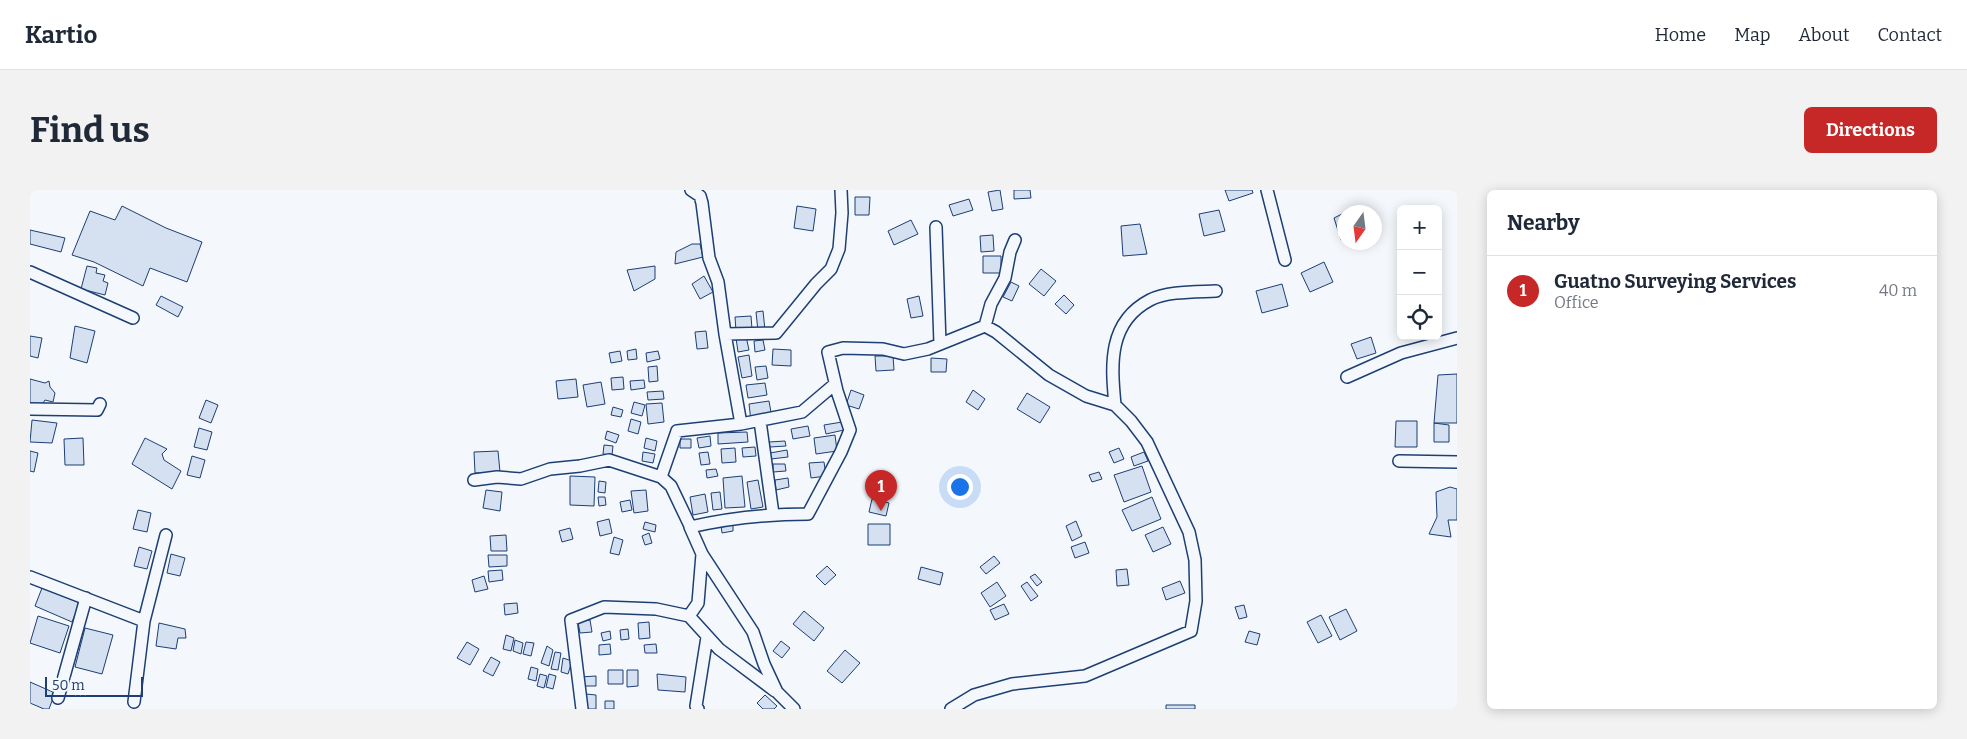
<!DOCTYPE html>
<html lang="en">
<head>
<meta charset="utf-8">
<style>
  :root { --surface:#fff; --page:#f2f2f3; --text:#1f2937; --muted:#747a83; --line:#e0e1e3; --accent:#c62828 }
  body { margin:0; font-family:Bitter,serif; background:var(--page); color:var(--text) }
  .controls { position:absolute; right:15px; top:15px; display:grid; overflow:hidden; border-radius:8px; box-shadow:0 2px 12px #0003 }
  .controls button { width:45px; height:45px; display:grid; place-items:center; padding:0; border:0; border-bottom:1px solid var(--line); background:var(--surface); color:var(--text); font:25px sans-serif }
  .compass { position:absolute; left:1307px; top:15px; width:45px; height:45px; border-radius:50%; background:var(--surface); box-shadow:0 2px 12px #0003; rotate:194deg }
  .scale { position:absolute; left:15px; bottom:12px; width:98px; box-sizing:border-box; padding-left:5px; border:2px solid #1d3f73; border-top:0; font-size:14px; line-height:18px; white-space:nowrap; color:#1d3f73; -webkit-text-stroke:4px #f4f7fb; paint-order:stroke }
  .you { position:absolute; left:929px; top:296px; width:18px; height:18px; margin:-12px; border:4px solid #fff; border-radius:50%; background:#1a73e8; box-shadow:0 0 0 8px #1a73e833 }
  .badge { display:grid; place-items:center; width:32px; height:32px; border-radius:50%; background:var(--accent); color:#fff; font-size:16px; font-weight:700 }
  .pin { position:absolute; translate:-50% -41px; filter:drop-shadow(0 1px 2px #0008) }
  .pin::after { content:''; position:absolute; top:26px; width:18px; height:15px; background:inherit; clip-path:polygon(0 0,100% 0,50% 100%) }
  .list { margin:0; padding:0; list-style:none }
  h2 { display:flex; justify-content:space-between; align-items:center; height:65px; margin:0; padding:0 20px; font-size:21px }
  h2 small { font-size:16px; font-weight:400; color:var(--muted) }
  .list li { display:grid; grid-template-columns:32px 1fr auto; gap:15px; align-items:center; box-sizing:border-box; height:70px; padding:0 20px; border-top:1px solid var(--line) }
  .list b { display:block; font-size:19px; white-space:nowrap }
  .list p { margin:0; font-size:16px; white-space:nowrap; color:var(--muted) }
  .list em { font-size:16px; font-style:normal; color:var(--muted) }
  .icon { flex:none; width:28px; height:28px; fill:none; stroke:currentColor; stroke-width:2; stroke-linecap:round; stroke-linejoin:round }
  .map { position:relative; flex:none; width:1427px; height:519px; overflow:hidden; border-radius:8px }
  header { display:flex; align-items:center; gap:30px; box-sizing:border-box; height:70px; padding:0 25px; background:var(--surface); border-bottom:1px solid var(--line) }
  header strong { font-size:24px }
  nav { display:flex; gap:28px; margin-inline-start:auto; font-size:18px }
  .intro { display:flex; align-items:center; justify-content:space-between; box-sizing:border-box; height:120px; padding:0 30px }
  h1 { margin:0; font-size:35px }
  .button { padding:12px 22px; border-radius:8px; background:var(--accent); color:#fff; font-size:18px; font-weight:700 }
  main { display:flex; gap:30px; padding:0 30px }
  aside { flex:1; background:var(--surface); border-radius:8px; box-shadow:0 2px 12px #0003 }
  .map>svg:first-child { display:block }
</style>
</head>
<body>
<header>
<strong>Kartio</strong>
<nav><a>Home</a><a>Map</a><a>About</a><a>Contact</a></nav>
</header>
<div class="intro"><h1>Find us</h1><a class="button">Directions</a></div>
<main>
<div class="map">
<svg width="1427" height="519" viewBox="0 0 1427 519">
  <rect width="100%" height="100%" fill="#f4f7fb"/>
  <path fill="#d5e0f0" stroke="#1d3f73" d="M970,0l3,19 -11,2 -4,-19z
    M984,0h16l1,8 -17,1z
    M1195,0h27l1,3 -24,8z
    M825,7h15l-1,18h-14z
    M939,9l4,11 -20,6 -4,-11z
    M92,16l44,22 36,14 -15,40 -37,-14 -7,18 -49,-24 -22,-7 18,-44 25,9z
    M767,16l19,3 -3,22 -19,-3z
    M1189,20l6,21 -21,5 -5,-22z
    M1314,23v26l-3,1 -7,-22z
    M881,30l7,14 -24,11 -6,-14z
    M1110,34l7,30 -24,2 -2,-30z
    M0,40l35,8 -4,14 -31,-8z
    M963,45l1,16 -13,1 -1,-16z
    M662,54h8l3,13 -28,7 1,-12z
    M953,66h18v17h-18z
    M1294,72l9,20 -23,10 -9,-19z
    M57,76l10,2 -1,5 9,2 -2,6 5,2 -3,12 -24,-6z
    M625,76v13l-21,12 -7,-21z
    M1011,79l15,12 -12,15 -15,-12z
    M674,86l9,16 -13,7 -8,-15z
    M981,92l8,4 -7,15 -9,-4z
    M1252,94l6,22 -26,7 -6,-22z
    M1034,105l10,10 -8,9 -11,-10z
    M131,106l22,11 -5,10 -22,-12z
    M889,106l4,20 -12,2 -4,-19z
    M733,121l2,19 -7,1 -2,-19z
    M721,126l1,13 -16,2 -1,-14z
    M45,136l20,5 -8,32 -17,-5z
    M676,141l2,17 -11,1 -2,-17z
    M0,146l12,2 -4,20 -8,-2z
    M716,146l3,14 -11,2 -2,-14z
    M1341,147l5,16 -19,6 -6,-15z
    M733,150l2,10 -10,2 -1,-11z
    M606,159l1,10 -9,1 -1,-9z
    M743,159l18,1v16l-19,-1z
    M590,161l2,10 -11,2 -2,-10z
    M628,161l2,8 -13,3 -1,-9z
    M719,165l3,21 -10,2 -4,-21z
    M845,166h18l1,14 -18,1z
    M901,168l16,1 -1,13h-15z
    M627,176l1,15 -9,1 -1,-15z
    M736,176l2,12 -11,2 -2,-13z
    M1427,184v49h-23l4,-48z
    M593,187l1,12 -12,1 -1,-12z
    M0,189l15,4 4,-2 1,6 5,6 -2,9 -8,-2 -4,6 -11,-1z
    M546,189l2,18 -20,2 -2,-18z
    M614,190l1,8 -14,2 -1,-9z
    M571,192l4,22 -18,3 -4,-22z
    M735,193l2,12 -19,3 -2,-13z
    M821,200l13,5 -5,14 -13,-4z
    M943,200l12,9 -7,11 -12,-8z
    M633,201l1,8 -16,1 -1,-8z
    M997,203l23,14 -10,16 -23,-14z
    M176,210l12,5 -7,18 -12,-5z
    M739,211l3,17 -21,3 -2,-17z
    M604,212l11,3 -3,11 -11,-3z
    M632,213l2,19 -16,2 -2,-20z
    M583,217l10,3 -2,7 -10,-2z
    M601,229l10,3 -3,12 -10,-3z
    M2,230l25,3 -5,20 -22,-1z
    M1366,231h21v26h-22z
    M812,232l2,8 -18,4 -2,-9z
    M1404,233l15,2v17h-15z
    M778,236l2,10 -17,3 -2,-10z
    M169,238l13,4 -5,18 -13,-3z
    M577,241l12,4 -3,8 -11,-4z
    M717,242l1,10 -30,2v-11z
    M805,245l2,16 -21,3 -2,-16z
    M680,246l1,10 -12,2 -2,-10z
    M53,248l1,27h-19l-1,-26z
    M115,248l22,11 -5,5 2,6 17,11 -9,18 -40,-25z
    M616,248l11,3 -2,10 -11,-3z
    M650,249h11v9h-11z
    M755,251l1,5 -16,1 -1,-5z
    M574,255l9,1 -1,9 -9,-1z
    M725,257l1,9 -13,1 -1,-9z
    M705,258l1,14 -14,1 -1,-14z
    M1089,258l5,11 -10,4 -5,-11z
    M757,260l1,7 -17,2 -1,-6z
    M0,261l8,2 -4,19 -4,-1z
    M468,261l2,21 -25,1 -1,-21z
    M613,262l12,2 -2,9 -11,-2z
    M678,262l2,12 -9,1 -2,-12z
    M1114,262l4,9 -14,5 -3,-9z
    M162,266l13,4 -5,18 -13,-3z
    M794,272l2,14 -15,2 -2,-15z
    M743,274h12l1,7 -13,1z
    M1112,276l9,26 -27,10 -10,-27z
    M686,279l2,7 -11,2 -1,-8z
    M1069,282l3,7 -10,3 -3,-7z
    M540,286l25,1 -1,29 -24,-1z
    M712,286l3,31 -20,1 -2,-30z
    M758,288l1,9 -13,3 -1,-10z
    M728,290l5,27 -12,2 -4,-27z
    M569,291l7,1 -1,11 -7,-1z
    M1420,297l7,2v31h-9l3,17 -22,-3 8,-17 -1,-25z
    M456,300l16,2 -2,19 -17,-3z
    M616,300l2,21 -14,2 -3,-22z
    M690,302l2,17 -9,1 -2,-17z
    M675,304l3,18 -15,3 -3,-18z
    M568,307h7l1,8 -7,1z
    M1122,307l9,22 -29,12 -10,-21z
    M842,309l17,4 -3,13 -17,-4z
    M600,310l2,10 -10,2 -2,-10z
    M108,320l13,3 -4,19 -14,-3z
    M579,329l3,14 -12,3 -3,-14z
    M1046,331l6,15 -10,5 -6,-15z
    M615,332l11,3 -1,7 -12,-3z
    M703,334v7l-11,2 -1,-8z
    M838,334h22v21h-22z
    M1133,337l8,17 -18,8 -8,-17z
    M540,338l3,11 -11,3 -3,-11z
    M619,343l3,10 -7,2 -3,-9z
    M476,345l1,16h-16l-1,-15z
    M584,347l9,3 -4,15 -9,-2z
    M1055,352l4,11 -14,5 -4,-11z
    M109,357l13,4 -5,18 -13,-3z
    M141,364l14,4 -5,18 -13,-3z
    M458,365h19v11l-18,1z
    M964,366l6,7 -14,11 -6,-7z
    M797,376l9,9 -11,10 -9,-9z
    M891,377l22,6 -3,12 -22,-6z
    M1097,379l2,16 -12,1 -1,-16z
    M472,380l1,10 -14,2 -1,-11z
    M1005,384l7,8 -5,4 -7,-9z
    M454,386l4,13 -13,3 -3,-12z
    M1150,391l5,12 -19,7 -4,-12z
    M967,392l9,14 -16,11 -9,-14z
    M997,392l11,14 -7,5 -10,-15z
    M12,398l38,15 -8,19 -37,-16z
    M487,413l1,10 -13,2 -1,-11z
    M974,414l5,10 -14,6 -5,-10z
    M1214,415l3,12 -8,2 -4,-12z
    M1316,419l11,22 -17,9 -11,-23z
    M774,421l20,17 -10,13 -21,-17z
    M1291,425l11,21 -14,7 -11,-21z
    M8,426l31,10 -9,27 -30,-10z
    M560,430l2,12 -12,1 -2,-11z
    M619,432l1,16 -11,1 -1,-16z
    M129,433l26,6 1,9h-8l-2,11 -20,-3z
    M55,438l28,7 -11,39 -27,-7z
    M598,439l1,10 -8,1 -1,-10z
    M580,441l1,8 -8,2 -2,-8z
    M1219,441l11,3 -3,11 -12,-3z
    M476,445l8,3 -3,13 -8,-2z
    M485,450l8,3 -2,11 -8,-3z
    M751,451l9,7 -8,10 -9,-7z
    M437,452l12,7 -9,16 -13,-7z
    M496,452l8,1 -3,13 -8,-2z
    M580,454l1,10 -12,1v-10z
    M626,454l1,9h-12l-1,-8z
    M517,456l6,4 -4,16 -8,-3z
    M815,460l15,13 -18,20 -15,-12z
    M525,462l6,1 -3,17 -7,-1z
    M461,467l9,5 -7,14 -10,-5z
    M533,468l9,3 -4,13 -7,-2z
    M501,477l7,2 -2,12 -8,-2z
    M578,480h15v14h-15z
    M597,480h11v16l-11,1z
    M510,484l7,2 -3,12 -7,-2z
    M519,484l7,2 -3,13 -7,-2z
    M627,484l29,3 -1,15 -27,-2z
    M566,486v10h-15l-1,-9z
    M0,492l25,11 -6,16h-5l-14,-6z
    M556,504l10,1v14h-9z
    M735,505l12,11 -3,3h-11l-6,-6z
    M575,511h9v8h-9z
    M1136,515h29v4h-29z"/>
  <g fill="none" stroke-linecap="round" stroke-linejoin="round">
    <g stroke="#1d3f73" stroke-width="14">
      <path id="minor" d="M661,0l9,6 2,7 7,55 9,24 7,52 16,90 61,-12 33,-28
        M1237,0l18,70
        M906,37l4,117
        M0,82l103,46
        M695,144l51,-1 40,-49 15,-15 8,-20 3,-36 -1,-23
        M1317,187l54,-24 56,-15
        M1085,215c-4,-41 -7,-83 35,-105 17,-9 47,-8 66,-9
        M0,219l67,1 3,-6
        M730,231l13,93
        M1369,271l58,1
        M631,287l16,-46 64,-7
        M444,290l23,-3 24,2 29,-10 30,-3 29,-6 52,17 10,9 21,44
        M0,387l114,44
        M659,426l9,-13 4,-49
        M28,508l28,-100
        M104,512l10,-81 22,-86
        M552,519l-11,-89 33,-13 52,2 33,7 30,33 56,42
        M668,519l-2,-3 11,-69
        M764,519l-17,-17 -13,-28 -11,-32 -51,-78 -12,-27c39,-9 79,-13 118,-13l33,-62 9,-22 -13,-39 -9,-39 15,-4 40,1 21,5 24,-5 57,-23
        M921,519l23,-14 38,-11 73,-8 106,-45 5,-30 -1,-41 -6,-28 -42,-90 -16,-21 -16,-16 -29,-9 -37,-21 -53,-43 -11,-6 6,-22 14,-26 5,-26 5,-12"/>
    </g>
    <use href="#minor" stroke="#f4f7fb" stroke-width="11"/>
  </g>
</svg>
<div class="controls">
<button>+</button>
<button>−</button>
<button><svg class="icon" aria-label="locate" viewBox="0 0 24 24"><circle cx="12" cy="12" r="6"/><path d="M12 2v4M12 18v4M2 12h4M18 12h4"/></svg></button>
</div>
<svg class="compass" viewBox="-18 -18 36 36"><path d="M0-13l5 13h-10z" fill="#e53935"/><path d="M0 13l5-13h-10z" fill="#747a83"/></svg>
<div class="scale">50 m</div>
<div class="you"></div>
<div class="pin badge" style="left:851px;top:321px">1</div>
</div>
<aside>
<h2>Nearby<small></small></h2>
<ul class="list">
<li><span class="badge">1</span><div><b>Guatno Surveying Services</b><p>Office</p></div><em>40 m</em></li>
</ul>
</aside>
</main>
</body>
</html>
